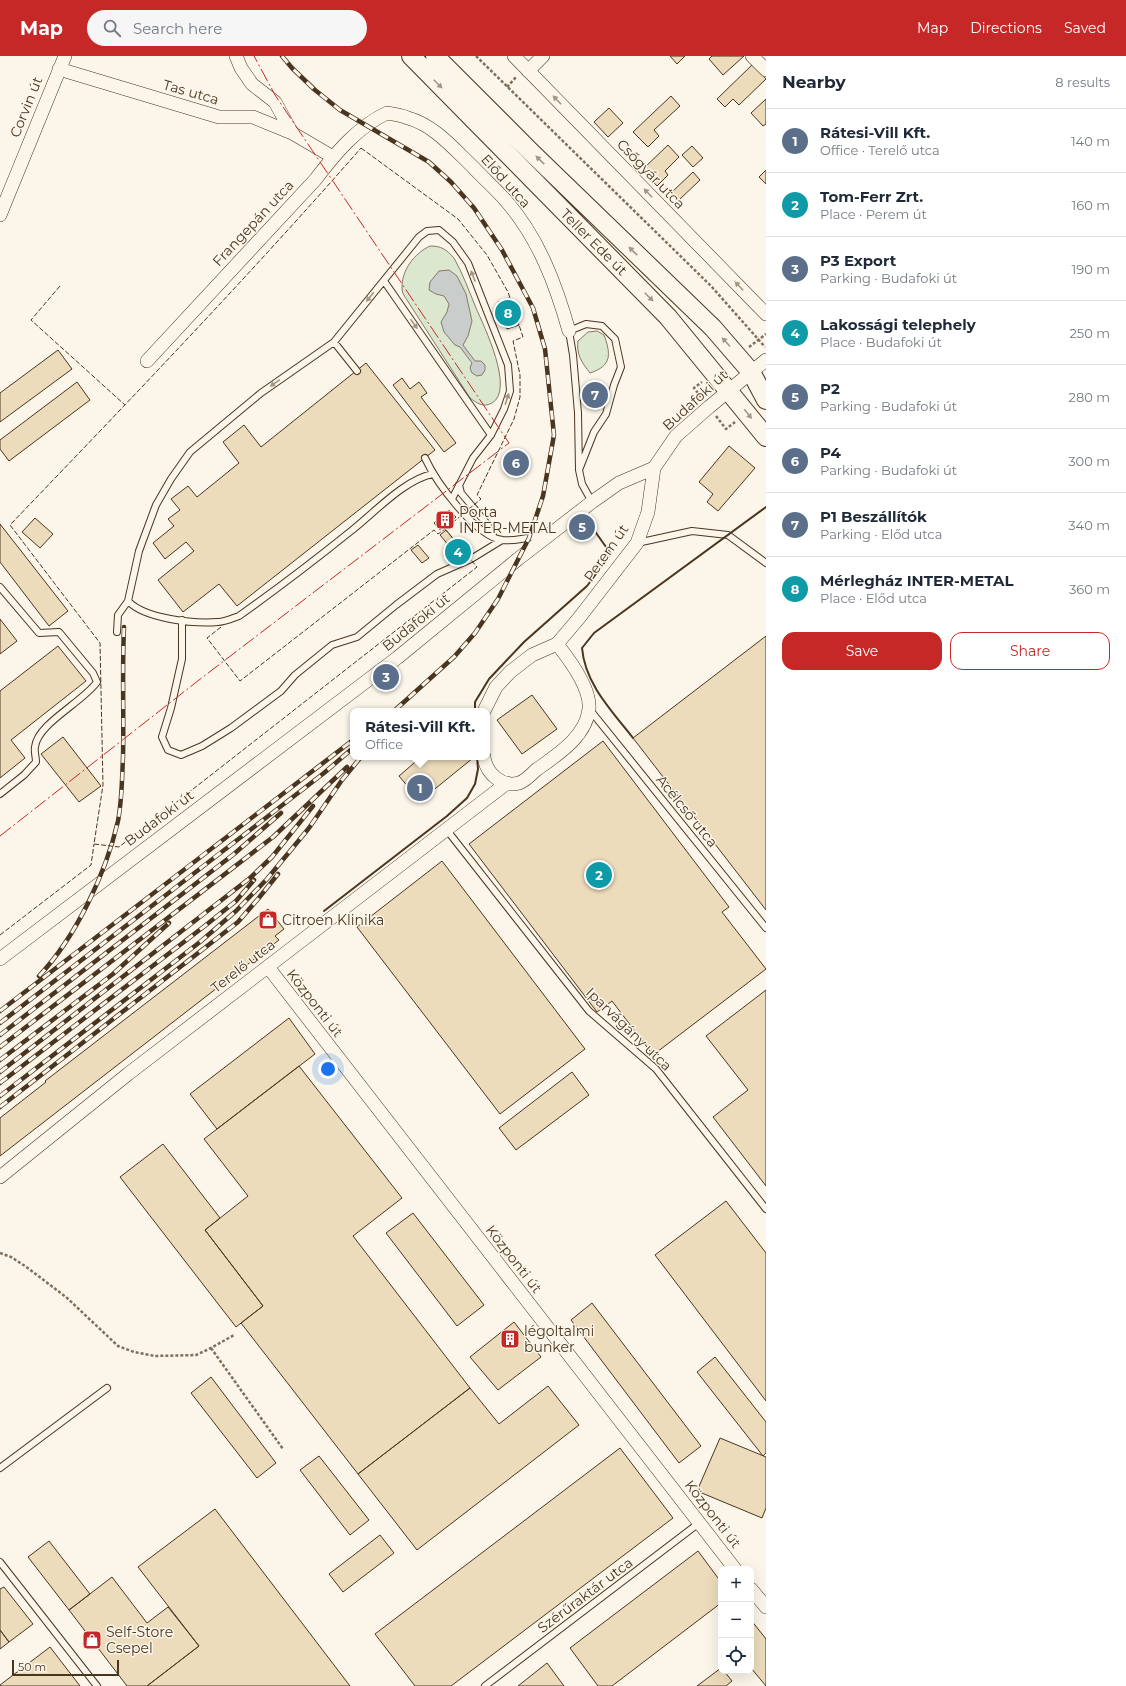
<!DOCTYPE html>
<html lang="en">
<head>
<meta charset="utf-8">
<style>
  :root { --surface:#fff; --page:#f6f6f7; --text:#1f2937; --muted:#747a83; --line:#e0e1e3; --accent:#c62828 }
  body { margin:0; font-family:Montserrat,sans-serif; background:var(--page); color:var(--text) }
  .controls { position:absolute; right:12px; bottom:12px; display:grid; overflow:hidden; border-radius:8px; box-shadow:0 4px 16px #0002 }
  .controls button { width:36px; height:36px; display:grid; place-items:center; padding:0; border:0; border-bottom:1px solid var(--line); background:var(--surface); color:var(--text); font:20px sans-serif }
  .scale { position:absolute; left:12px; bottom:10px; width:107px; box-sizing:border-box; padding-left:4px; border:2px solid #4a3520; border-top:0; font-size:11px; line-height:14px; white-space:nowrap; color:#4a3520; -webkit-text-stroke:3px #fbf6e9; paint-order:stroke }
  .you { position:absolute; left:328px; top:1013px; width:14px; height:14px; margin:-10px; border:3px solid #fff; border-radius:50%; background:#1a73e8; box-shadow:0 0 0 6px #1a73e833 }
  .badge { display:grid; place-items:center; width:26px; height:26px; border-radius:50%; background:var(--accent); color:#fff; font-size:13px; font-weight:700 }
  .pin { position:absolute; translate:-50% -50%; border:2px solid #fff; box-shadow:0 1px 4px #0006 }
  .popup { position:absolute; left:350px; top:652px; width:140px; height:52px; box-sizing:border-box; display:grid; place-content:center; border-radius:8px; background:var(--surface); filter:drop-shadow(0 1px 3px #0005); font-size:13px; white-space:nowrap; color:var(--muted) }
  .popup b { font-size:15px; color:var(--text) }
  .popup::after { content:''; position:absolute; left:50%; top:100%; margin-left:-8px; border:8px solid transparent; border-top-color:var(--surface) }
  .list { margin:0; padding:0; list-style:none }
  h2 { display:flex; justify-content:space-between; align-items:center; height:52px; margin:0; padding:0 16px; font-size:17px }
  h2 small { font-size:13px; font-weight:400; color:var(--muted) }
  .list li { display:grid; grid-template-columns:26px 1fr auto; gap:12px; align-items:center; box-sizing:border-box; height:64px; padding:0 16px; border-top:1px solid var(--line) }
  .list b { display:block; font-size:15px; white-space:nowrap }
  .list p { margin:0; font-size:13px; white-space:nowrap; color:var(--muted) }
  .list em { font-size:13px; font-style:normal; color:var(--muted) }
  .actions { display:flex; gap:8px; padding:12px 16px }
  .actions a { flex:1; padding:9px 0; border:1px solid var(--accent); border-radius:12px; text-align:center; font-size:14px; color:var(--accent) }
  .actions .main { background:var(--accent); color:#fff }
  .icon { flex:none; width:22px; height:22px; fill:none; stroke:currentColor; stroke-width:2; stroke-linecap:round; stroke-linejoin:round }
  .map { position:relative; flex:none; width:766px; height:1630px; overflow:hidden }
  header { display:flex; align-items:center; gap:24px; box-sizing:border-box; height:56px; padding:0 20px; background:var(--accent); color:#fff }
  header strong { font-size:19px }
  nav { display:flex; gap:22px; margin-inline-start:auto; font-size:14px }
  .search { width:280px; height:36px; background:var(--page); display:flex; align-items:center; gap:10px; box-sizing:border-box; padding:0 14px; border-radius:22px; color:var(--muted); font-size:15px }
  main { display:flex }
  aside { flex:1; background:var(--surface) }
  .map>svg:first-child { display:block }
</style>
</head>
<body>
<header>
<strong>Map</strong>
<div class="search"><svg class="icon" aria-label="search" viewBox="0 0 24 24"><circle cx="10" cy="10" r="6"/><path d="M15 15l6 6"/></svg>Search here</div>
<nav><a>Map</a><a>Directions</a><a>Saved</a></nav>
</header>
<main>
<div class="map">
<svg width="766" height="1630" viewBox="0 0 766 1630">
  <rect width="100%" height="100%" fill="#fbf6e9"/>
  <path fill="#dce7d0" stroke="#887966" d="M430,190c11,0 16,3 24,12 9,16 15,33 22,50 8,18 39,82 16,95 -9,5 -15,0 -22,-5l-63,-98c-2,-3 -5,-7 -5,-11 -1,-19 13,-36 28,-43z
    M597,275l7,4c7,19 8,31 -14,38 -8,-10 -14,-19 -12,-32l10,-9z"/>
  <path fill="#c9cecd" stroke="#887966" d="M449,214l8,6 9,18 6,27 -4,15 -5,9 12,16h6l4,4v5l-3,5 -5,1 -5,-3 -2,-5 2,-5 -12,-16 -5,-2 -11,-13 -3,-10 6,-10 2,-8 -5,-8 -8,-2 -7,-4 1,-8 9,-11z"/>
  <path fill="#ecdcbc" stroke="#4a3520" d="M670,0h15l-8,8z
    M712,0h32l-21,19 -14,-16z
    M753,8l13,15 -27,26 -6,-6 -8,8 -8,-8z
    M671,40l9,10 -26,24 5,6 -11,11 -15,-15z
    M766,43v25l-3,2 -12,-13z
    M609,52l14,15 -15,14 -14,-15z
    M668,89l11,12 -14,14 3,4 -11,11 -15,-16z
    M692,90l11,12 -10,9 -11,-12z
    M766,114v14l-7,-7z
    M693,116l7,8 -21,20 -7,-8z
    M509,242l10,27 -12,4 -9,-27z
    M58,294l14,19 -72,53v-29z
    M366,307l69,87 -198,156 -18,-22 -36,28 -25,-32 36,-29 -8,-9 -21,17 -12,-16 21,-17 -6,-7 12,-9 -9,-11 17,-13 9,11 42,-34 -16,-21 21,-17 17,22z
    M402,322l8,11 9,-7 8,11 -6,4 35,46 -12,9 -51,-67z
    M77,326l13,18 -81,61 -9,-12v-9z
    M729,390l26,22 -37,43 -11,-9 6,-8 -14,-12z
    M449,454l7,7 -16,13 -6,-7z
    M35,462l18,16 -13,14 -18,-16z
    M0,468l68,87 -19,15 -49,-64z
    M446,474l10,12 -6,5 -10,-12z
    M418,489l11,13 -7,5 -11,-13z
    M458,490l6,7 -6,5 -6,-7z
    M0,563l17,22 -17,13z
    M766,580v274l-133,-172z
    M58,590l28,35 -75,59 14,18 -25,20v-87z
    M532,639l25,34 -35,25 -25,-34z
    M63,681l38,49 -22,16 -38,-48z
    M603,685l126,166 -7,5 44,57 -113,86 -41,-54 -15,11 -128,-168z
    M421,701h51l1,1 -53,43 -21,-25z
    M442,805l143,188 -85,65 -143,-187z
    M268,853l16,20 -9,7 4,4 -279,216v-38l46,-36 -1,-1z
    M766,934v196l-53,-69 35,-27 -42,-54z
    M289,962l26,36 -98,75 -27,-35z
    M299,1010l103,132 -49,38 117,152 -112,86 -117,-151 22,-17 -58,-76 43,-34 -44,-57z
    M572,1016l17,23 -73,55 -17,-22z
    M163,1088l57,74 -15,12 58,76 -27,21 -116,-150z
    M726,1145l40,52v148l-111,-146z
    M413,1157l71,92 -27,21 -71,-93z
    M592,1247l109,143 -22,17 -108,-143z
    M514,1266l27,35 -43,33 -28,-33z
    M715,1301l51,65v31l-3,3 -66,-84z
    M211,1321l65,86 -19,15 -66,-85z
    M548,1330l31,39 -162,125 -59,-76 112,-86 29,36z
    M720,1382l46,19v51l-4,10 -65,-27z
    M620,1392l53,70 -222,168h-36l-40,-52z
    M319,1400l50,64 -19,15 -50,-65z
    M215,1453l135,177h-203l52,-40 -61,-79z
    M380,1479l14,18 -51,39 -14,-18z
    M49,1485l41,53 -21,16 -41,-53z
    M698,1495l23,31v21l-109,83h-14l-28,-38z
    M112,1521l35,46 21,-16 31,39 -52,40h-20l-58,-76z
    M4,1531l29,37 -24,18 -9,-12v-41z
    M751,1564l15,19v47l-15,-18z
    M0,1574l9,12 -9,7z
    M50,1591l30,39h-80v-1z
    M547,1607l17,23h-46z
    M721,1612v3h3l8,10 -6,5h-29z"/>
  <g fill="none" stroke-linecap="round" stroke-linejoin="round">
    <g stroke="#4a3520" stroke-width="8">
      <path id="service" d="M384,225l107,154
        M334,286l23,29
        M425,402c11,24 50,78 77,82 13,2 30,-3 43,-6
        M579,414l-1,-57 -5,-58 -4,-24 17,-7 16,2 13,13 6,28 -7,18 -8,29 -12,18 -15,38 3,14 10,18
        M459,429l2,8 27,32 5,11
        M637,487l55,-12 36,4 38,28
        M0,531l39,46 20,-1 34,41 4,9c-14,20 -60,42 -62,65 -1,4 1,10 1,15l-12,13 -24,19
        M128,545c17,18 66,23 90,21 7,0 15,-4 21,-6 38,-27 76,-56 112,-85 23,-18 54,-52 82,-57
        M182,564v39l-11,49 -9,29 6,13 13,5 21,-9 29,-18 50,-37 14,-16 37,-30 25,-8 39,-32 41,-31 34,-15 31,-19
        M117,576l1,-17 10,-14 11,-50 17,-46 15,-26 19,-27 71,-59 73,-51 85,-105 8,-6 12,-1 14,12 15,21 40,102 2,26 -6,18 -13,26 -18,23 -21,41
        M590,654l176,218
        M446,773l143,182 67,58 110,140
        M0,1412l107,-80
        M0,1506l97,124
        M485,1630l214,-163"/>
    </g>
    <g stroke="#4a3520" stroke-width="14">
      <path id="minor" d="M236,0l5,12 11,16 23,18 17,31
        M514,0l252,258
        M752,0l14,14
        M59,13l160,48h34l39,16 41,24
        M528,15l15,-15
        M0,159l65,-159
        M147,305l168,-181c20,-26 42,-53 72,-67 7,1 14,2 21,5 26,7 46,31 65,49 11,12 24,23 34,35 32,37 49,83 62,129
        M484,655l12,-24 14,-15 22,-17 25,-11 22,-26 58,-75 11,-31 6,-44
        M484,701c2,16 18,31 35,26 6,-2 13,-9 17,-13 21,-15 50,-33 53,-61 2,-20 -20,-50 -32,-65
        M0,903l397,-301 121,-99 74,-57 27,-19 35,-15 22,-32 33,-29 57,-47
        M268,911l467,602
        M0,1121l128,-103 379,-291
        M751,1533l15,18"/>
    </g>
    <g stroke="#4a3520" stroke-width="20">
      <path id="secondary" d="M411,0l257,261 98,120
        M435,0l97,97 181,175 38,44 15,28"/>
    </g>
    <path stroke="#7f6f5c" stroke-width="2.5" stroke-dasharray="3 2" stroke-linecap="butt" d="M476,0l236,231 53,60
      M507,31l10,-11
      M749,291l17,-13
      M701,341l-7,-9 8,-6
      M716,360l10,13 9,-7
      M0,1197l11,4 14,9 41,31 52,49 16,6 21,4 41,-1 15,-7 23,-13
      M211,1292l72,101"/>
    <use href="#service" stroke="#fbf6e9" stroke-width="6"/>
    <use href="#minor" stroke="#fbf6e9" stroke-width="13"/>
    <use href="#secondary" stroke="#fbf6e9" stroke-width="18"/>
    <g stroke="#4a3520" stroke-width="4.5">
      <path id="rail" d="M282,0l10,12 23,22 25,20 89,52 22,20 23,26 28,42 31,58 12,41 9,86 -11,61 -14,42 -31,61 -23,34 -21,24 -60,54
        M39,920c37,-39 67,-103 79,-155 4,-21 4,-43 5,-64 1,-43 -1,-87 1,-130
        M0,955l353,-271
        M0,967l324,-250 29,-25
        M0,979l234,-181 47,-41
        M0,991l273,-210 74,-70
        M0,1004l113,-86 56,-51
        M0,1016l250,-194 22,-21 41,-51
        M0,1027l206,-158 30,-24 18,-21
        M0,1040l200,-154 36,-31 31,-32 42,-51 33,-48 19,-23
        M0,1051l238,-185 20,-23 20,-25"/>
    </g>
    <use href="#rail" stroke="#fbf6e9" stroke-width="3" stroke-dasharray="9" stroke-linecap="butt"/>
    <path stroke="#4a3520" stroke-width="1" stroke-dasharray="5 2" stroke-linecap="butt" d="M361,92l97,71 29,36 21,37 15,45 -10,4 7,34v22l-6,22 -37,76 4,4 -36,30 32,38 -358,280 -25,-3 9,-59 -3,-142 -90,-118c119,-124 238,-248 351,-377z
      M60,230l-29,34 94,85
      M221,571l-14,11 33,43 194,-151 4,4 7,-5
      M0,879l91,-70 3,-21"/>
    <path stroke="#4a3520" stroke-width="2" d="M475,655v-9l14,-23 35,-37 63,-56 24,-32 -17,-24
      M633,682c-21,-27 -48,-54 -51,-90l12,-15 172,-126
      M324,855l123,-95 20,-18 8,-14 3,-15 -1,-12"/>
    <path stroke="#c62828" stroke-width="1" stroke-dasharray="14 3 2 3" stroke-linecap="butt" d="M0,780l199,-156 310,-237 -234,-348 -21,-39"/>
  </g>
  <defs><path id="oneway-solid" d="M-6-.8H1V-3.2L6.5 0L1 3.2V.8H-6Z"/></defs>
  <g fill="#a29684">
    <use href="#oneway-solid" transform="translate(438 28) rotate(45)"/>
    <use href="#oneway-solid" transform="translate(557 44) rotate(-134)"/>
    <use href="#oneway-solid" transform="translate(540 104) rotate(-136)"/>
    <use href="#oneway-solid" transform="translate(648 137) rotate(-134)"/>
    <use href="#oneway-solid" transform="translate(633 195) rotate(-136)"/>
    <use href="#oneway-solid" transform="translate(473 220) rotate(-111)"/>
    <use href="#oneway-solid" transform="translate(739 230) rotate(-134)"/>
    <use href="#oneway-solid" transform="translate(370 241) rotate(129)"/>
    <use href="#oneway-solid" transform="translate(649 241) rotate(45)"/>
    <use href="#oneway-solid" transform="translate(414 268) rotate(55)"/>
    <use href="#oneway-solid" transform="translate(726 286) rotate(-132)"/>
    <use href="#oneway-solid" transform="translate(275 327) rotate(145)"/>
    <use href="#oneway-solid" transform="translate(507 343) rotate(-72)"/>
    <use href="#oneway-solid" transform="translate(748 358) rotate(52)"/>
  </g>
  <defs>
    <g id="building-square" transform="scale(1)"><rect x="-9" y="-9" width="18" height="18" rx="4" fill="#c62828" stroke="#fbf6e9"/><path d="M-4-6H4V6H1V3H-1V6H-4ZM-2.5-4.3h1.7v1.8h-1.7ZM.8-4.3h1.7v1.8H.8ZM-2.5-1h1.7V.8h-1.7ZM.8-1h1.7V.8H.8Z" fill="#fff"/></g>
    <g id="shop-square" transform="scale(1)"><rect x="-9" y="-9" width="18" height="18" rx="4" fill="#c62828" stroke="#fbf6e9"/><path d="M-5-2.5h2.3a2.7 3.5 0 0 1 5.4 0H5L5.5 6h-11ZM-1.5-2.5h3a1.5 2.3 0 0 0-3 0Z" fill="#fff"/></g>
  </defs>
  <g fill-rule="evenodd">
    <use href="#building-square" x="445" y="464"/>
    <use href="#shop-square" x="268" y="864"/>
    <use href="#building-square" x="510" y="1283"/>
    <use href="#shop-square" x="92" y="1584"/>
  </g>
  <g text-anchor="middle" stroke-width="3" stroke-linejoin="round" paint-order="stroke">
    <g font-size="14" fill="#4a3520" stroke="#fbf6e9">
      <text transform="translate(191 36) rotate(16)" y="5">Tas utca</text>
      <text transform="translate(26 51) rotate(-68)" y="5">Corvin út</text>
      <text transform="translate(651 118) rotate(46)" y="5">Csőgyár utca</text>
      <text transform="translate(506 125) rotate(48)" y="5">Előd utca</text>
      <text transform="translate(253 167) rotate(-47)" y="5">Frangepán utca</text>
      <text transform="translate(594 186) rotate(45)" y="5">Teller Ede út</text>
      <text transform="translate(695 344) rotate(-42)" y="5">Budafoki út</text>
      <text transform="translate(606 497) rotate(-55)" y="5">Perem út</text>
      <text transform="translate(416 566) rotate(-39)" y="5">Budafoki út</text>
      <text transform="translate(687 755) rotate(51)" y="5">Acélcső utca</text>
      <text transform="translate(159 762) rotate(-37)" y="5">Budafoki út</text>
      <text transform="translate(243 910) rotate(-38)" y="5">Terelő utca</text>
      <text transform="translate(315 947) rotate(52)" y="5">Központi út</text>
      <text transform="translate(629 973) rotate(44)" y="5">Iparvágány utca</text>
      <text transform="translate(514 1203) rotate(52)" y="5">Központi út</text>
      <text transform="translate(713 1458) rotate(52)" y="5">Központi út</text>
      <text transform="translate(585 1539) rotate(-37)" y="5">Szérűraktár utca</text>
    </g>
    <g font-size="14" fill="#4a3520" stroke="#fbf6e9" text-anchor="start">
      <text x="459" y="461">Porta<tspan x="459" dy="16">INTER-METAL</tspan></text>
      <text x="282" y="869">Citroen Klinika</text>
      <text x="524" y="1280">légoltalmi<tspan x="524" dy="16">bunker</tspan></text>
      <text x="106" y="1581">Self-Store<tspan x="106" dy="16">Csepel</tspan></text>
    </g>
  </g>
</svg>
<div class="controls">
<button>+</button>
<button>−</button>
<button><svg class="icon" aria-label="locate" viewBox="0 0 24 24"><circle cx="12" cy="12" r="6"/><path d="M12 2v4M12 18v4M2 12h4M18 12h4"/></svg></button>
</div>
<div class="scale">50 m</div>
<div class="you"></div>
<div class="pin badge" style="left:420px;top:732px;background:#5c6f8a">1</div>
<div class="popup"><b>Rátesi-Vill Kft.</b>Office</div>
<div class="pin badge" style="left:599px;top:819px;background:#0f9aa8">2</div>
<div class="pin badge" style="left:386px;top:621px;background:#5c6f8a">3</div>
<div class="pin badge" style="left:458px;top:496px;background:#0f9aa8">4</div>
<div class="pin badge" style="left:582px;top:471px;background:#5c6f8a">5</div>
<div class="pin badge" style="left:516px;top:407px;background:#5c6f8a">6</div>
<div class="pin badge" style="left:595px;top:339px;background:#5c6f8a">7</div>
<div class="pin badge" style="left:508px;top:257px;background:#0f9aa8">8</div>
</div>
<aside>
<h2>Nearby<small>8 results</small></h2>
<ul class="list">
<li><span class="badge" style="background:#5c6f8a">1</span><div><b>Rátesi-Vill Kft.</b><p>Office · Terelő utca</p></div><em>140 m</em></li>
<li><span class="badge" style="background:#0f9aa8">2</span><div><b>Tom-Ferr Zrt.</b><p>Place · Perem út</p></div><em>160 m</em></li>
<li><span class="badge" style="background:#5c6f8a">3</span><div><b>P3 Export</b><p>Parking · Budafoki út</p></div><em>190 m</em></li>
<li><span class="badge" style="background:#0f9aa8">4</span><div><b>Lakossági telephely</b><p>Place · Budafoki út</p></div><em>250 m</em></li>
<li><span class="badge" style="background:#5c6f8a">5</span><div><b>P2</b><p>Parking · Budafoki út</p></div><em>280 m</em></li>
<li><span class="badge" style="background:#5c6f8a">6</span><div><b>P4</b><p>Parking · Budafoki út</p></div><em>300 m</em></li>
<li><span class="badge" style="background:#5c6f8a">7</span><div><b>P1 Beszállítók</b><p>Parking · Előd utca</p></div><em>340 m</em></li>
<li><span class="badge" style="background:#0f9aa8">8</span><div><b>Mérlegház INTER-METAL</b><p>Place · Előd utca</p></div><em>360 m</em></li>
</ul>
<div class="actions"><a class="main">Save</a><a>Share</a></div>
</aside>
</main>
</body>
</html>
